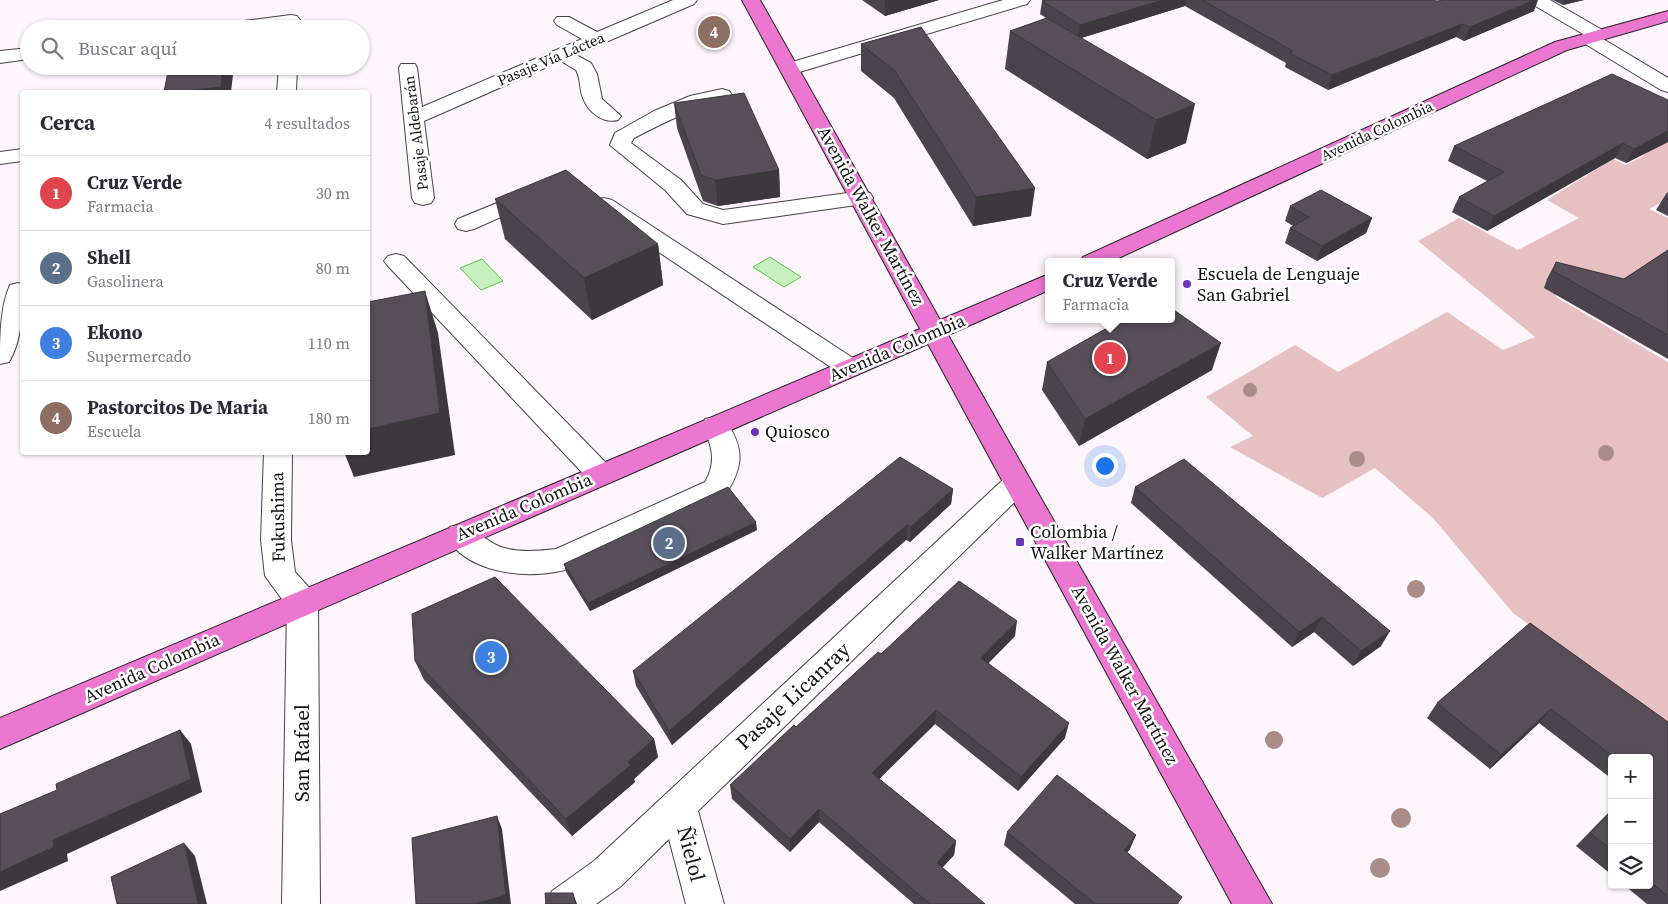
<!DOCTYPE html>
<html lang="es">
<head>
<meta charset="utf-8">
<style>
  :root { --surface:#fff; --page:#f7f7f7; --text:#2b2b33; --muted:#7c7c81; --line:#e1e1e2; --accent:#6c34b6 }
  body { margin:0; font-family:"Source Serif 4",serif; background:var(--page); color:var(--text) }
  .controls { position:absolute; right:15px; bottom:15px; display:grid; overflow:hidden; border-radius:5px; box-shadow:0 1px 4px #0004 }
  .controls button { width:45px; height:45px; display:grid; place-items:center; padding:0; border:0; border-bottom:1px solid var(--line); background:var(--surface); color:var(--text); font:25px sans-serif }
  .you { position:absolute; left:1104px; top:465px; width:18px; height:18px; margin:-12px; border:4px solid #fff; border-radius:50%; background:#1a73e8; box-shadow:0 0 0 8px #1a73e833 }
  .badge { display:grid; place-items:center; width:32px; height:32px; border-radius:50%; background:var(--accent); color:#fff; font-size:16px; font-weight:700 }
  .pin { position:absolute; translate:-50% -50%; border:2px solid #fff; box-shadow:0 1px 5px #0006 }
  .popup { position:absolute; left:1045px; top:258px; width:130px; height:65px; box-sizing:border-box; display:grid; place-content:center; border-radius:5px; background:var(--surface); filter:drop-shadow(0 1px 4px #0005); font-size:16px; white-space:nowrap; color:var(--muted) }
  .popup b { font-size:19px; color:var(--text) }
  .popup::after { content:''; position:absolute; left:50%; top:100%; margin-left:-10px; border:10px solid transparent; border-top-color:var(--surface) }
  .list { margin:0; padding:0; list-style:none }
  h2 { display:flex; justify-content:space-between; align-items:center; height:65px; margin:0; padding:0 20px; font-size:21px }
  h2 small { font-size:16px; font-weight:400; color:var(--muted) }
  .list li { display:grid; grid-template-columns:32px 1fr auto; gap:15px; align-items:center; box-sizing:border-box; height:75px; padding:0 20px; border-top:1px solid var(--line) }
  .list b { display:block; font-size:19px; white-space:nowrap }
  .list p { margin:0; font-size:16px; white-space:nowrap; color:var(--muted) }
  .list em { font-size:16px; font-style:normal; color:var(--muted) }
  .icon { flex:none; width:28px; height:28px; fill:none; stroke:currentColor; stroke-width:2; stroke-linecap:round; stroke-linejoin:round }
  .map { position:relative; flex:none; width:1668px; height:904px; overflow:hidden }
  .search { position:absolute; background:var(--surface); box-shadow:0 1px 4px #0004; left:20px; top:20px; width:350px; height:55px; display:flex; align-items:center; gap:12px; box-sizing:border-box; padding:0 18px; border-radius:28px; color:var(--muted); font-size:19px }
  .panel { position:absolute; background:var(--surface); box-shadow:0 1px 4px #0004; left:20px; top:90px; width:350px; height:365px; border-radius:5px }
  .map>svg:first-child { display:block }
</style>
</head>
<body>
<div class="map">
<svg width="1668" height="904" viewBox="0 0 1668 904">
  <rect width="100%" height="100%" fill="#fef6fc"/>
  <path fill="#e7c1c2" d="M1610,114l58,28v57l-19,10 19,9v37l-57,39 -49,-13 -6,16 112,65v365l-155,-114 -80,-95 -58,-50 -53,30 -92,-51 23,-11 -47,-39 89,-52 43,27 109,-60 56,38 32,-13 -117,-96 41,-23 59,32 61,-32 -32,-18 66,-41 13,6 19,-10 -18,-9z"/>
  <path fill="#c6f1be" stroke="#5ac24b" d="M770,257l31,20 -17,10 -31,-20z
    M482,259l21,22 -22,9 -21,-22z"/>
  <g fill="none" stroke-linecap="round" stroke-linejoin="round">
    <g stroke="#444" stroke-width="2">
      <path id="minor" d="M673,0h24l-3,4 -118,51 15,8 6,11 5,25 19,17 -3,4c-15,4 -30,-8 -35,-22 -4,-9 -2,-19 -7,-28l-15,-9 -137,60 10,77 -3,5 -8,2 -8,-2 -3,-5 -13,-130 2,-4h14l2,4 5,39 160,-68 -25,-14 -3,-4 3,-4h12l28,15z
        M1003,0h27l-3,4 -231,69h-14l-2,-4 2,-4z
        M1529,0h21l54,31 3,4 -4,4 65,39v14l-7,-2 -79,-48 -3,-4 4,-4 -51,-30z
        M291,15l6,1 3,4 -3,4 -33,5h-53l3,-4 6,-1z
        M29,48v11l-29,4v-12z
        M279,66h18l-1,26h-19z
        M722,89l7,2 3,4 -3,4c-36,9 -62,22 -95,39l-3,5 50,37 22,24 20,6 139,-19 8,2 3,5 -3,5 -147,21 -36,-10 -22,-24 -55,-45 5,-12 39,-22 36,-15z
        M22,149v12l-22,3v-12z
        M531,189l8,1 3,5 -3,5 -65,29 -8,2 -8,-2 -3,-5 3,-5z
        M604,198l8,2 247,162 4,6 -4,6 -9,3 -9,-3 -245,-164 -3,-5 3,-5z
        M396,254l8,2 207,212 4,7 -4,7 -10,3 -10,-3 -203,-216 -4,-5 4,-5z
        M18,283l4,1c0,25 1,55 -13,78l-9,2c0,-25 0,-57 10,-79z
        M715,417l10,2c20,31 19,46 0,77l-154,72c-39,13 -104,7 -126,-33l5,-8c22,-7 31,13 51,20 17,6 38,4 55,2l149,-67c12,-20 7,-38 -3,-56l3,-7z
        M264,452h28l-1,88 4,32 19,21 4,9 2,302h-38l5,-298 -22,-30 -4,-36z
        M1017,473l10,3 4,7 -4,7 -329,321 26,93h-38l-17,-65 -49,48 -24,17h-50l6,-13 42,-30 413,-385z"/>
    </g>
    <g stroke="#222" stroke-width="2">
      <path id="major" d="M742,0h18l180,320 109,-46v16l-101,45 324,569h-40l-304,-560 -928,405v-31l920,-389z
        M1668,11v10l-101,29 -457,212h-30l3,-5 472,-215z"/>
    </g>
    <use href="#minor" fill="#fff" fill-rule="evenodd"/>
    <use href="#major" fill="#ec77d1" fill-rule="evenodd"/>
  </g>
  <g fill="#a98d86">
    <circle cx="1250" cy="390" r="7"/>
    <circle cx="1606" cy="453" r="8"/>
    <circle cx="1357" cy="459" r="8"/>
    <circle cx="1416" cy="589" r="9"/>
    <circle cx="1274" cy="740" r="9"/>
    <circle cx="1401" cy="818" r="10"/>
    <circle cx="1380" cy="868" r="10"/>
  </g>
  <path fill="#4b434d" d="M862,0h77l-54,16z
    M1045,0h389l2,1 98,10 -70,30 -8,-4 -128,53 -43,-23 1,-4 -101,-57 -104,32 105,105 -39,16 -142,-90 5,-38 36,-13 -6,-4 2,-13z
    M1553,0h31l-21,5z
    M921,27l110,189 -58,10 -79,-128 -33,-27v-27z
    M1668,100v42l-42,21 -11,-5 -128,73 -35,-19 7,-15 28,-16 -39,-20 6,-15z
    M674,103l105,67 1,27 -62,9 -15,-5 -26,-73z
    M1668,192v24l-12,-6 10,-16z
    M495,199l163,45 5,41 -71,35 -87,-81z
    M1290,206l82,12 -6,15 -49,28 -32,-18 5,-15 3,-2 -8,-5z
    M1668,250v109l-124,-71 3,-9 9,-17 68,17z
    M1047,362l165,8 -133,76 -37,-56z
    M1135,487l246,159 -28,20 -39,-34 -22,15 -161,-144z
    M953,489l-2,15 -41,38 -4,-2 -234,205 -36,-59 -3,-15z
    M757,530l-167,81 -24,-39 -2,-8z
    M1530,623l138,99v182h-21l-23,-19h25v-127h-37v21l-73,-56 -49,46 -63,-51 10,-15z
    M1015,636l-27,27 77,75 -47,53 -83,-67 -56,55 77,62 -2,14 -12,12 43,37h-71l-95,-82 -29,30 -58,-53 -2,-14 151,-131z
    M415,661l239,78 4,18 -24,22 1,3 -63,54 -148,-156z
    M1612,809v66l-36,-29z
    M1007,832l123,17 -3,3 52,52h-104l-71,-59z"/>
  <path fill="#3d373e" d="M885,0h54l-54,16z
    M1163,0h24l-2,6 -107,33 2,-14z
    M1534,0h4l-4,11 -70,30 6,-14z
    M1565,0h19l-21,5z
    M1462,24l-6,13 -128,53 4,-15z
    M223,66h11l-3,26h-54z
    M1195,104l-9,39 -39,16 9,-39z
    M1668,131v11l-42,21 8,-14z
    M1623,143l-8,15 -128,73 7,-15z
    M779,170l1,27 -62,9 -3,-26z
    M1035,188l-4,28 -58,10 3,-29z
    M1372,218l-6,15 -49,28 5,-15z
    M658,244l5,41 -71,35 -8,-42z
    M425,291l13,42 17,122 -101,22 -10,-25h24v-23z
    M1221,343l-9,27 -133,76 6,-27z
    M953,489l-2,15 -41,38 1,-15z
    M756,522l1,8 -167,81 -2,-8z
    M907,525l-1,15 -234,205 -3,-14z
    M1322,617l-8,15 -22,15 7,-15z
    M1017,621l-2,15 -36,37 2,-15z
    M1390,631l-9,15 -28,20 8,-15z
    M1551,709l-12,14 -49,46 11,-14z
    M936,710l-1,14 -64,63 1,-14z
    M1069,723l-4,15 -47,53 3,-14z
    M180,730l11,14 11,48 -135,62 1,7 -68,30v-19l53,-32z
    M654,739l4,18 -24,22 1,3 -63,54 -6,-17z
    M819,809v13l-29,30v-13z
    M497,816l5,13 9,75h-36z
    M1136,835l-6,14 -11,14 5,-13z
    M956,841l-2,14 -19,21 2,-13z
    M184,843l11,13 12,48h-9z
    M573,893l4,11h-2z"/>
  <path fill="#574e59" stroke="#3d373e" d="M1045,0h118l-83,25 -38,-24z
    M1202,0h232l2,1 11,-1h87l-64,27 -8,-3 -130,51 -43,-22 4,-2z
    M1047,18l148,86 -39,16 -146,-89z
    M228,27v2h-15z
    M921,27l114,161 -59,9 -81,-126 -34,-27z
    M169,66h54l-2,21 -44,5h-13z
    M1612,74l56,26v31l-34,18 -11,-6 -129,73 -35,-19 45,-25 -50,-26z
    M744,93l35,77 -64,10 -14,-5 -27,-72z
    M566,170l92,74 -74,34 -89,-79z
    M1321,190l51,28 -50,28 -32,-18 19,-11 -19,-11z
    M1668,250v85l-115,-64 3,-9 68,17z
    M425,291l15,122 -72,16v-127z
    M1171,308l50,35 -136,76 -38,-57 76,-43h48z
    M900,457l53,32 -42,38 -4,-2 -238,206 -36,-60z
    M1184,459l206,172 -29,20 -39,-34 -23,15 -164,-145z
    M728,487l28,35 -168,81 -24,-39z
    M495,577l159,162 -26,23 3,3 -65,54 -151,-158 -3,-47z
    M959,581l58,40 -36,37 88,65 -48,54 -85,-67 -64,63 84,68 -19,22 48,41h-55l-111,-95 -29,30 -60,-54 64,-60 2,2 82,-75 3,2z
    M1530,623l138,99v174l-19,-15v-123h-34l-64,-49 -50,46 -64,-52z
    M180,730l11,49 -138,61 1,7 -54,25v-58l57,-24 -1,-6z
    M1057,775l79,60 -12,15 58,47 -5,7h-83v-1l-87,-71z
    M1612,810v40l-22,-17z
    M497,816l9,79 -31,9h-59l-4,-66z
    M184,843l14,61h-81l-6,-27z
    M545,893h28l2,11h-29z"/>
  <g fill="#6c34b6" stroke="#fff" stroke-width="2">
    <circle cx="1187" cy="284" r="5"/>
    <circle cx="755" cy="432" r="5"/>
    <rect x="1015" y="537" width="10" height="10" rx="2.5"/>
  </g>
  <g text-anchor="middle" stroke-width="5" stroke-linejoin="round" paint-order="stroke">
    <g font-size="15" fill="#111" stroke="#fff">
      <text transform="translate(551 59) rotate(-23)" y="5">Pasaje Vía Láctea</text>
      <text transform="translate(1377 131) rotate(-25)" y="5">Avenida Colombia</text>
      <text transform="translate(416 133) rotate(-97)" y="5">Pasaje Aldebarán</text>
    </g>
    <g font-size="18" fill="#111" stroke="#fff">
      <text transform="translate(871 216) rotate(61)" y="6">Avenida Walker Martínez</text>
      <text transform="translate(897 348) rotate(-23)" y="6">Avenida Colombia</text>
      <text transform="translate(524 507) rotate(-23)" y="6">Avenida Colombia</text>
      <text transform="translate(278 517) rotate(-91)" y="6">Fukushima</text>
      <text transform="translate(152 668) rotate(-24)" y="6">Avenida Colombia</text>
      <text transform="translate(1125 675) rotate(61)" y="6">Avenida Walker Martínez</text>
    </g>
    <g font-size="18" fill="#111" stroke="#fff" text-anchor="start">
      <text x="1197" y="280">Escuela de Lenguaje<tspan x="1197" dy="21">San Gabriel</tspan></text>
      <text x="765" y="438">Quiosco</text>
      <text x="1030" y="538">Colombia /<tspan x="1030" dy="21">Walker Martínez</tspan></text>
    </g>
    <g font-size="21" fill="#111" stroke="#fff">
      <text transform="translate(793 696) rotate(-43)" y="7">Pasaje Licanray</text>
      <text transform="translate(302 753) rotate(-90)" y="7">San Rafael</text>
      <text transform="translate(691 854) rotate(75)" y="7">Ñielol</text>
    </g>
  </g>
</svg>
<div class="controls">
<button>+</button>
<button>−</button>
<button><svg class="icon" aria-label="layers" viewBox="0 0 24 24"><path d="M12 4l9 5-9 5-9-5zM3 14l9 5 9-5"/></svg></button>
</div>
<div class="you"></div>
<div class="pin badge" style="left:1110px;top:358px;background:#e0444e">1</div>
<div class="popup"><b>Cruz Verde</b>Farmacia</div>
<div class="pin badge" style="left:669px;top:543px;background:#5c6f8a">2</div>
<div class="pin badge" style="left:491px;top:657px;background:#3f7fe0">3</div>
<div class="pin badge" style="left:714px;top:32px;background:#8d6e63">4</div>
<div class="search"><svg class="icon" aria-label="search" viewBox="0 0 24 24"><circle cx="10" cy="10" r="6"/><path d="M15 15l6 6"/></svg>Buscar aquí</div>
<section class="panel">
<h2>Cerca<small>4 resultados</small></h2>
<ul class="list">
<li><span class="badge" style="background:#e0444e">1</span><div><b>Cruz Verde</b><p>Farmacia</p></div><em>30 m</em></li>
<li><span class="badge" style="background:#5c6f8a">2</span><div><b>Shell</b><p>Gasolinera</p></div><em>80 m</em></li>
<li><span class="badge" style="background:#3f7fe0">3</span><div><b>Ekono</b><p>Supermercado</p></div><em>110 m</em></li>
<li><span class="badge" style="background:#8d6e63">4</span><div><b>Pastorcitos De Maria</b><p>Escuela</p></div><em>180 m</em></li>
</ul>
</section>
</div>
</body>
</html>
